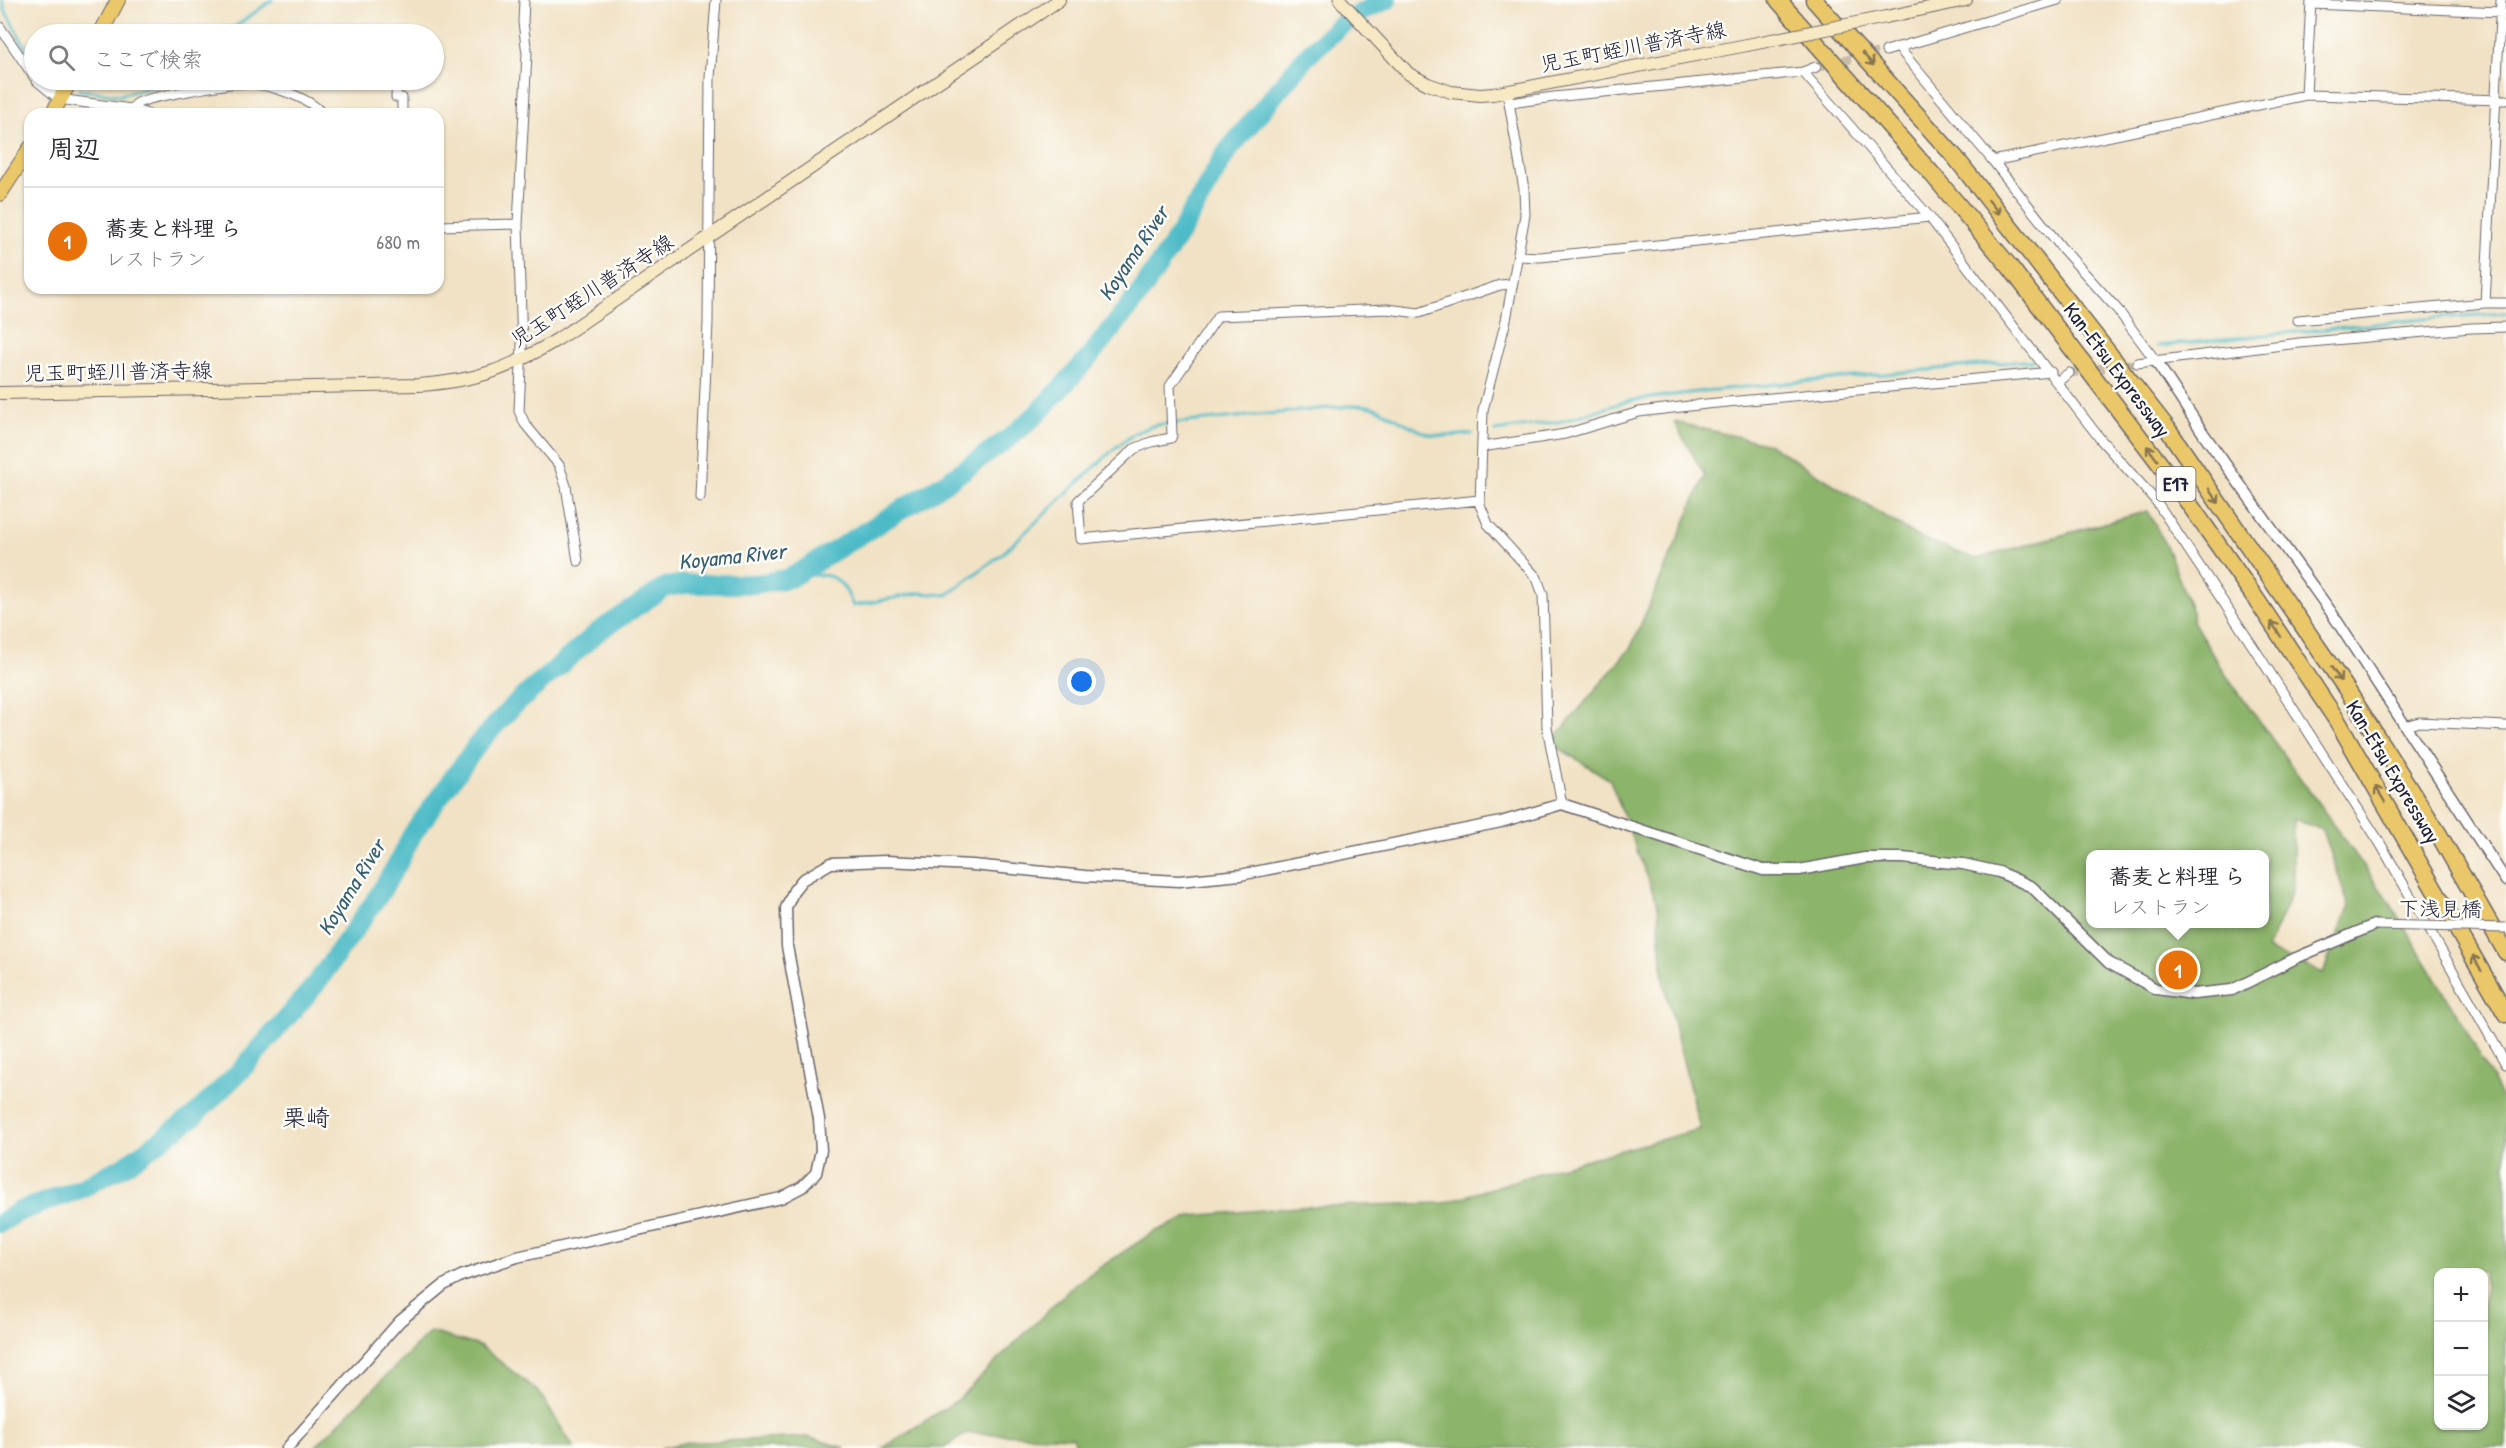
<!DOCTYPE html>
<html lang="ja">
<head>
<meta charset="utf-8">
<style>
  :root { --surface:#fff; --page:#f2f2f3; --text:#2b2b33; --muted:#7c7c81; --line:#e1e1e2; --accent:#0f766e }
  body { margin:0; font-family:"Patrick Hand","Klee One",sans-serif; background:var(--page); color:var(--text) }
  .controls { position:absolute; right:18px; bottom:18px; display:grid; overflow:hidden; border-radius:12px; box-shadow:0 2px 4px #0004 }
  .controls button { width:54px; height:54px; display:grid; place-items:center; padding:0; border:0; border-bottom:2px solid var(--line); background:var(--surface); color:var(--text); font:30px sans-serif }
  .you { position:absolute; left:1082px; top:682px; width:21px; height:21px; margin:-15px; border:4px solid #fff; border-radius:50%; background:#1a73e8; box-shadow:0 0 0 9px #1a73e833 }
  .badge { display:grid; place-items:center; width:39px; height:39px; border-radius:50%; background:var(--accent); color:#fff; font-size:20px; font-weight:700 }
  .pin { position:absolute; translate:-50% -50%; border:3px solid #fff; box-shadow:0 2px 6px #0006 }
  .popup { position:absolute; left:2086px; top:850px; width:183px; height:78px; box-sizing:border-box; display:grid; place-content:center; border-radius:12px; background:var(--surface); filter:drop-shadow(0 2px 4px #0005); font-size:20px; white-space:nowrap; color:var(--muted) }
  .popup b { font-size:22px; color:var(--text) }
  .popup::after { content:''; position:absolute; left:50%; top:100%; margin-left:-12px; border:12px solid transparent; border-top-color:var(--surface) }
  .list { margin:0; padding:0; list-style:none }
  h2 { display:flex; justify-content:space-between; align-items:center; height:78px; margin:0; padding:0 24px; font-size:26px }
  h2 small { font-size:20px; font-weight:400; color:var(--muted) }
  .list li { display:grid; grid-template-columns:39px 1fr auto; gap:18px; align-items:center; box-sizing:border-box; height:108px; padding:0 24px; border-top:2px solid var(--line) }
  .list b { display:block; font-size:22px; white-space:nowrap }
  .list p { margin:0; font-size:20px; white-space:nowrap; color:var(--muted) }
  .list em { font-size:20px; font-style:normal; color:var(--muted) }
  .icon { flex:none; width:33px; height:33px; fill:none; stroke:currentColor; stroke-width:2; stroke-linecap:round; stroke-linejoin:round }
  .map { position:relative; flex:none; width:2506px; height:1448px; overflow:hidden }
  .search { position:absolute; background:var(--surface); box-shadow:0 2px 4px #0004; left:24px; top:24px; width:420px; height:66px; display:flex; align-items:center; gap:15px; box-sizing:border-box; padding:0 21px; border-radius:33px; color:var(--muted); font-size:22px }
  .panel { position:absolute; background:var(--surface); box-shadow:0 2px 4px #0004; left:24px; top:108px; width:420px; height:186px; border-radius:18px }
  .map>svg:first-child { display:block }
</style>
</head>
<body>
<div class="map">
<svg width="2506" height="1448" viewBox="0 0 2506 1448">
  <rect width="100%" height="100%" fill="#fdfcf7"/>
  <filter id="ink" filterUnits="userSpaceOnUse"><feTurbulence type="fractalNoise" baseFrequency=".0167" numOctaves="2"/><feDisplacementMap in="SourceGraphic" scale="12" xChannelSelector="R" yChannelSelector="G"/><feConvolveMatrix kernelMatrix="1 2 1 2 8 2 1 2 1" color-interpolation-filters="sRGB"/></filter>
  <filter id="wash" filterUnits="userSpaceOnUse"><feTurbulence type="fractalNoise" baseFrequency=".008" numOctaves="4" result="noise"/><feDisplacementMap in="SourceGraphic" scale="24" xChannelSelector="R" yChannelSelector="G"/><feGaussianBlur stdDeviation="1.35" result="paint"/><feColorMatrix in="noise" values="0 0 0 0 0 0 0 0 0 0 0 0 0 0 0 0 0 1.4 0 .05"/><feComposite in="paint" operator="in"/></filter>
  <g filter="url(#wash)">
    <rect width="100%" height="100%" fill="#f1e2c5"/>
    <path fill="#8cb46a" stroke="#576b52" stroke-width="1.5" fill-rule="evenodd" d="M1674,422l95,22 149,93 58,22 172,-48 20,39 24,62 1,9 25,43 170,236 74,122 44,84v342h-1429l-4,-11 -106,-4 -23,15h-61l73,-47 119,-117 77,-51 39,-17 106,-9 147,-4 111,-35 145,-39 -37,-149 -5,-74 -48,-126 -59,-37 80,-96 74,-171zM2293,819l30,11 26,77 -26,66 -56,-24 26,-59zM2091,854h174v70h-174zM2438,1272h46v154h-46z
      M430,1332l50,14 59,46 35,56h-260z
      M807,1437l38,11h-184l22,-5z"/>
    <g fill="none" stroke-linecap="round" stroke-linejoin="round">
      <path stroke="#4ebbc7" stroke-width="3" d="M2,0l3,10 29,53
        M225,34l47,-34
        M51,80l6,2
        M79,90l41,5 37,-10 21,-1
        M2157,346l277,-28 72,-5
        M1495,431l68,-10 65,-20 76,-10 329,-31
        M790,578c34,-4 49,-10 63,28l66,-13 28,2 55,-41 112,-105 21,-16 20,-8 205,-20c27,2 45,22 69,29 14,4 29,1 43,0"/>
      <path stroke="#4ebbc7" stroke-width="20" d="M0,1223l18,-11 62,-23 46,-24 67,-48 50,-49 72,-83 62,-87 21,-35 14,-28 65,-90 34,-37 88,-77 67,-44 19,-3h70l35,-6 155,-95 63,-44 28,-24 50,-54 54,-68 39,-58 47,-82 78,-94 34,-32 33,-20 16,-7"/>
    </g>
  </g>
  <g filter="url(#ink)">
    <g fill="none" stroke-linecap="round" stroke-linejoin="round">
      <path stroke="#c8bca9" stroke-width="9" stroke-dasharray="9 4.5" stroke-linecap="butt" d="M1816,67l70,-16
        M2069,373l68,-10"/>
      <g stroke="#6a656b" stroke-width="11">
        <path id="minor" d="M524,0l-1,22 4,32 -9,170 4,121 -3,66 6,13 34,41 7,21 12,75
          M2311,4l190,8
          M0,27l34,50
          M299,34l4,-6 30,6
          M1898,47l95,114 68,86 56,62 38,51
          M1886,51l172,-51
          M1803,72l124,142 174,226 55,61 100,150 124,192 126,221
          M36,80l23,19 72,10 17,5
          M397,80l-1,17 6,1v16
          M1507,91l17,98 1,26 -19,105 -23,90 -3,95 8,19 49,54 6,17 4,132 15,77
          M2306,95l5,-95
          M1510,103l44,-6 249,-25 13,-5
          M131,109c3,-2 4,-5 7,-6 10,-6 91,-20 105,-20 21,0 68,14 79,31
          M1993,161l313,-66 200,5
          M438,226l80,-2
          M1518,256l22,1 390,-40
          M2485,303l16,-303
          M2298,320l187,-17h21
          M2137,363l162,-20 172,-15 35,-1
          M2058,381l11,-8
          M1482,447l83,-13 74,-22 67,-8 345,-32
          M700,497l8,-174 2,-245 6,-78
          M1480,500l-399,39 -3,-38 56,-52 17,-7 20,-4 1,-3 -2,-49 48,-70 169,-7 32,4 81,-28 12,-1
          M2405,726l14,-4 87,4"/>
      </g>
      <g stroke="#6a656b" stroke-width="13">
        <path id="tertiary" d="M2155,360l48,73 128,179 175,269
          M287,1448l113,-127 44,-36 17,-9 56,-19 264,-59 21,-11 14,-14 5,-23 -2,-31 -32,-173 -1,-38 8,-18 8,-10 29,-17 55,-2 87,4 112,11 94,5 61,-6 261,-53 61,-18 201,66h36l66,-12h37l61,6 36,8 33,15 77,76 47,26 38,5 38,-4 64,-32 78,-33"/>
      </g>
      <g stroke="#6a656b" stroke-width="14">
        <path id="secondary" d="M1340,0l69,74 19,10 23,8 29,3 13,-1 254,-49
          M1886,17l80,-17
          M0,393l419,-8c58,-4 90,-16 139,-46l501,-339"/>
      </g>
      <g stroke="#6a656b" stroke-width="16">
        <path id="primary" d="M100,34l18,-34
          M52,114l19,-34
          M0,194l30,-46"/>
      </g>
      <g stroke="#6a656b" stroke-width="19">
        <path id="motorway" d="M1778,0l154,174 78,93 166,218 80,114 82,123 168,292
          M1814,0l141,157 212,271 178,259 93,146 68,119"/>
      </g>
      <use href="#minor" stroke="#fff" stroke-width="9"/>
      <use href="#tertiary" stroke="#fff" stroke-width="10"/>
      <use href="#secondary" stroke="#f7e9c3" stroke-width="12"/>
      <use href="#primary" stroke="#eac769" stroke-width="14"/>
      <use href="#motorway" stroke="#eac769" stroke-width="16"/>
      <g stroke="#6a656b" stroke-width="11" stroke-linecap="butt">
        <path id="minor-bridge" d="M2374,925l132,3"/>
      </g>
      <g stroke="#6a656b" stroke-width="14" stroke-linecap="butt">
        <path id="secondary-bridge" d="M1747,45l139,-28"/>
      </g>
      <use href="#minor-bridge" stroke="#fff" stroke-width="9"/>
      <use href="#secondary-bridge" stroke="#f7e9c3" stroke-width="12"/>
    </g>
    <defs><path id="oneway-shaft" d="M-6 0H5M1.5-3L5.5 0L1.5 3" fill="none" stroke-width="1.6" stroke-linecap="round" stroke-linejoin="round" transform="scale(1.5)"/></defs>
    <g stroke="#867452">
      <use href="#oneway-shaft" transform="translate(1868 59) rotate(48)"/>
      <use href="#oneway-shaft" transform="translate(1994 207) rotate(51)"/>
      <use href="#oneway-shaft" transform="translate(2152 453) rotate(-127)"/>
      <use href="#oneway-shaft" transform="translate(2214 496) rotate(55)"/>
      <use href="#oneway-shaft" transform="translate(2276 629) rotate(-123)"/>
      <use href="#oneway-shaft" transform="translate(2336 674) rotate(56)"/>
      <use href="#oneway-shaft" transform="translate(2380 794) rotate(-121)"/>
      <use href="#oneway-shaft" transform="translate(2477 963) rotate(-119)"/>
    </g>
  </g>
  <g text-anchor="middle" stroke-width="5" stroke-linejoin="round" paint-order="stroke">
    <rect fill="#fdfcf7" stroke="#646373" stroke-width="1.5" x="2156.5" y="467" width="39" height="34" rx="4.5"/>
    <g font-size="20" font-weight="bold" fill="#22223b">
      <text x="2176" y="491">E17</text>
    </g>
    <g font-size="21" fill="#22223b" stroke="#fdfcf7">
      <text transform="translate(1633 47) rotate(-11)" y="7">児玉町蛭川普済寺線</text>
      <text transform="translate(592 291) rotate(-33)" y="7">児玉町蛭川普済寺線</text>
      <text transform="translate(2117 370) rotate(53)" y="7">Kan-Etsu Expressway</text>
      <text transform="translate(118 372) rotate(-1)" y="7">児玉町蛭川普済寺線</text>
      <text transform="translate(2393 772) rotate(59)" y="7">Kan-Etsu Expressway</text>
      <text transform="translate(2440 909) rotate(1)" y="7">下浅見橋</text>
    </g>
    <g font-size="22" font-style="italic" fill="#345f73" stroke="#fdfcf7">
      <text transform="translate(1133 253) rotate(-56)" y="8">Koyama River</text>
      <text transform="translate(732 556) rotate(-6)" y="8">Koyama River</text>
      <text transform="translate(351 887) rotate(-58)" y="8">Koyama River</text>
    </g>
    <g font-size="24" fill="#22223b" stroke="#fdfcf7">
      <text x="306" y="1126">栗崎</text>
    </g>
  </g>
</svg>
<div class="controls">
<button>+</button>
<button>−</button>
<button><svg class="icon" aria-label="layers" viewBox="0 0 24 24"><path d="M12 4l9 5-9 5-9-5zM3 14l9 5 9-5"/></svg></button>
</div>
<div class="you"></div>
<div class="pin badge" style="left:2178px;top:970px;background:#e8710a">1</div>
<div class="popup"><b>蕎麦と料理 ら</b>レストラン</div>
<div class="search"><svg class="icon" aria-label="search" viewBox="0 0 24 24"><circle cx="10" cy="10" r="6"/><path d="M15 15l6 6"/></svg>ここで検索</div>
<section class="panel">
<h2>周辺<small></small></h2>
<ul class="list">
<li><span class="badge" style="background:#e8710a">1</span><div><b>蕎麦と料理 ら</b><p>レストラン</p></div><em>680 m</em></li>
</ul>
</section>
</div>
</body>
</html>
